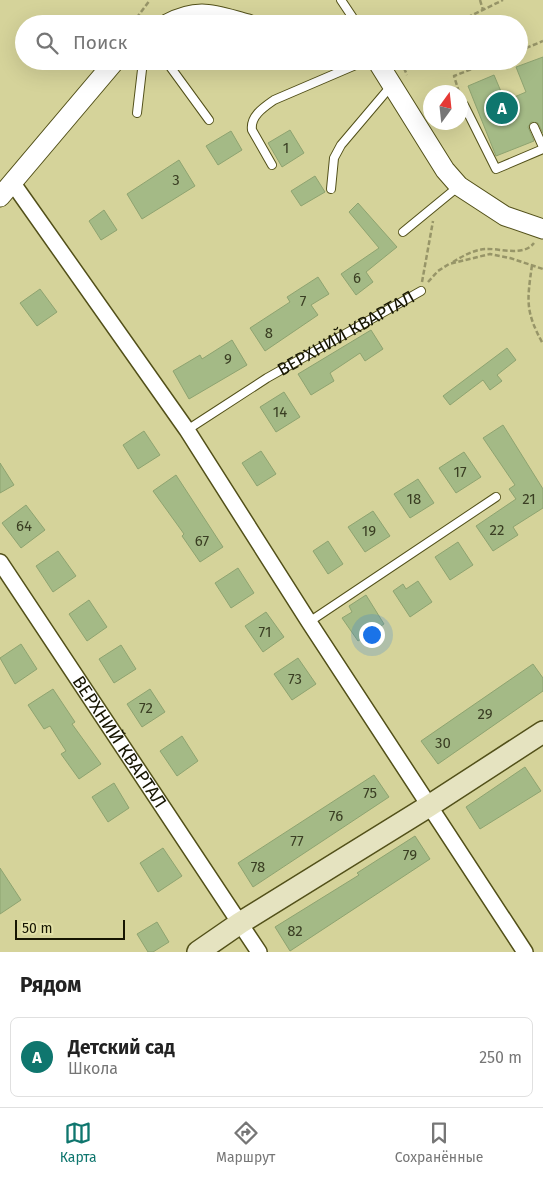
<!DOCTYPE html>
<html lang="ru">
<head>
<meta charset="utf-8">
<style>
  :root { --surface:#fff; --page:#f6f6f6; --text:#222; --muted:#767676; --line:#e0e0e0; --accent:#0f766e }
  body { margin:0; font-family:"Fira Sans",sans-serif; background:var(--page); color:var(--text) }
  .compass { position:absolute; left:423px; top:85px; width:45px; height:45px; border-radius:50%; background:var(--surface); box-shadow:0 5px 20px #0002; rotate:15deg }
  .scale { position:absolute; left:15px; bottom:12px; width:110px; box-sizing:border-box; padding-left:5px; border:2px solid #161502; border-top:0; font-size:14px; line-height:18px; white-space:nowrap; color:#161502; -webkit-text-stroke:4px #e2e0a7; paint-order:stroke }
  .you { position:absolute; left:371px; top:634px; width:18px; height:18px; margin:-12px; border:4px solid #fff; border-radius:50%; background:#1a73e8; box-shadow:0 0 0 8px #1a73e833 }
  .badge { display:grid; place-items:center; width:32px; height:32px; border-radius:50%; background:var(--accent); color:#fff; font-size:16px; font-weight:700 }
  .pin { position:absolute; translate:-50% -50%; border:2px solid #fff; box-shadow:0 1px 5px #0006 }
  .list { margin:0; padding:0; list-style:none }
  h2 { display:flex; justify-content:space-between; align-items:center; height:65px; margin:0; padding:0 20px; font-size:21px }
  h2 small { font-size:16px; font-weight:400; color:var(--muted) }
  .list li { display:grid; grid-template-columns:32px 1fr auto; gap:15px; align-items:center; box-sizing:border-box; height:80px; margin:0 10px 10px; padding:0 10px; border:1px solid var(--line); border-radius:8px }
  .list b { display:block; font-size:19px; white-space:nowrap }
  .list p { margin:0; font-size:16px; white-space:nowrap; color:var(--muted) }
  .list em { font-size:16px; font-style:normal; color:var(--muted) }
  .icon { flex:none; width:28px; height:28px; fill:none; stroke:currentColor; stroke-width:2; stroke-linecap:round; stroke-linejoin:round }
  .map { position:relative; flex:none; width:543px; height:952px; overflow:hidden }
  .search { position:absolute; background:var(--surface); box-shadow:0 5px 20px #0002; left:15px; right:15px; top:15px; height:55px; display:flex; align-items:center; gap:12px; box-sizing:border-box; padding:0 18px; border-radius:28px; color:var(--muted); font-size:19px }
  .sheet { height:155px; background:var(--surface) }
  nav { display:flex; justify-content:space-around; align-items:center; box-sizing:border-box; height:70px; border-top:1px solid var(--line); background:var(--surface); font-size:14px; color:var(--muted) }
  nav a { display:grid; justify-items:center; gap:2px }
  nav .on { color:var(--accent) }
  .map>svg:first-child { display:block }
</style>
</head>
<body>
<div class="map">
<svg width="543" height="952" viewBox="0 0 543 952">
  <rect width="100%" height="100%" fill="#d5d39a"/>
  <path fill="#a4ba86" stroke="#8ea370" d="M543,57v76l-5,-10 -7,-1 -3,5 6,14 -38,15 -28,-70 26,-11 11,26 21,-9 -10,-25z
    M290,130l14,23 -22,14 -14,-24z
    M231,131l11,19 -24,15 -12,-19z
    M179,160l16,26 -53,33 -15,-25z
    M315,176l10,16 -24,14 -10,-15z
    M358,203l39,44 -31,25 7,10 -17,13 -15,-21 38,-26 -30,-36z
    M104,210l13,20 -16,10 -12,-19z
    M318,277l11,17 -18,11 7,10 -53,36 -15,-23 40,-26 -3,-5z
    M40,289l17,23 -20,14 -17,-23z
    M371,330l12,19 -18,12 -5,-8 -30,20 4,8 -23,14 -13,-21z
    M232,340l15,25 -58,34 -16,-28 27,-16 2,4z
    M507,348l9,12 -19,15 5,6 -12,9 -7,-10 -33,25 -7,-9z
    M284,392l16,25 -24,15 -16,-25z
    M503,425l40,64v19l-30,19 5,8 -25,16 -17,-25 40,-27 -7,-10 6,-4 -32,-47z
    M144,431l16,24 -22,14 -15,-24z
    M261,451l15,23 -19,12 -15,-23z
    M464,452l17,25 -25,16 -17,-25z
    M0,463l14,22 -14,8z
    M176,475l47,72 -23,15 -18,-26 2,-2 -31,-43z
    M418,479l16,24 -24,15 -16,-24z
    M26,505l19,25 -24,18 -19,-25z
    M373,511l17,25 -25,16 -17,-25z
    M328,541l15,23 -15,10 -15,-23z
    M458,542l15,23 -23,15 -15,-23z
    M58,551l18,25 -23,16 -17,-26z
    M238,568l16,25 -23,15 -16,-25z
    M418,581l14,21 -22,15 -17,-26 10,-7 3,5z
    M366,595l18,29 -26,17 -16,-23 10,-6 -3,-6z
    M89,600l18,27 -20,14 -18,-27z
    M266,612l18,25 -21,15 -18,-26z
    M21,644l16,25 -22,15 -15,-26z
    M121,645l15,24 -22,14 -15,-24z
    M298,658l18,26 -24,16 -18,-26z
    M533,664l10,14v13l-105,73 -17,-23z
    M53,689l22,33 -3,2 29,40 -22,15 -18,-25 5,-3 -16,-25 -6,3 -16,-24z
    M150,689l15,23 -23,15 -15,-23z
    M182,736l16,25 -21,15 -17,-25z
    M525,767l16,24 -61,38 -14,-22z
    M374,775l15,22 -136,90 -15,-24z
    M114,783l15,25 -21,14 -16,-25z
    M415,836l15,23 -140,92 -15,-24 84,-52 -2,-2z
    M163,848l19,28 -24,16 -18,-29z
    M0,868l21,32 -21,14z
    M157,922l12,20 -16,10h-5l-11,-18z"/>
  <g fill="none" stroke-linecap="round" stroke-linejoin="round">
    <g stroke="#525019" stroke-width="10">
      <g id="service">
        <path d="M341,0l16,24"/>
        <path d="M166,61l43,59"/>
        <path d="M464,105l32,64 47,-20"/>
        <path d="M137,113l6,-52"/>
        <path d="M534,127l9,20"/>
        <path d="M272,165l-20,-35c-2,-14 12,-23 22,-30l91,-39"/>
        <path d="M331,189l3,-31 7,-13 50,-59"/>
        <path d="M403,232l56,-46"/>
        <path id="s1" d="M187,430l80,-52 154,-87"/>
        <path d="M309,622l187,-125"/>
      </g>
    </g>
    <g stroke="#525019" stroke-width="18">
      <g id="minor">
        <path d="M12,182l175,248 122,192 216,330"/>
        <path id="s2" d="M0,562l259,390"/>
      </g>
    </g>
    <g stroke="#525019" stroke-width="21">
      <path id="tertiary" d="M167,24c32,-17 47,-9 81,0
        M377,61l68,109 14,16 46,30 38,13
        M0,197l115,-136"/>
    </g>
    <g stroke="#525019" stroke-width="24">
      <path id="secondary" d="M198,952l42,-29 189,-117 114,-74"/>
    </g>
    <path stroke="#979568" stroke-width="2.5" stroke-dasharray="5 2.5" stroke-linecap="butt" d="M480,0l3,10
      M132,24l18,-24
      M454,24l49,-24
      M519,51l24,-10
      M401,61l6,14
      M459,92l-5,-16 38,-15
      M453,262c10,-6 20,-12 32,-13 15,-1 38,8 49,-6
      M532,265c-5,36 -7,46 11,79
      M422,282l11,-61
      M428,282l10,-11 11,-7 41,-10 20,4 33,11"/>
    <use href="#service" stroke="#fff" stroke-width="8"/>
    <use href="#minor" stroke="#fff" stroke-width="15"/>
    <use href="#tertiary" stroke="#fff" stroke-width="19"/>
    <use href="#secondary" stroke="#e5e3c0" stroke-width="21"/>
  </g>
  <g text-anchor="middle" stroke-width="4" stroke-linejoin="round" paint-order="stroke">
    <g font-size="15" fill="#3a3e23">
      <text x="286" y="153">1</text>
      <text x="176" y="185">3</text>
      <text x="357" y="283">6</text>
      <text x="303" y="306">7</text>
      <text x="269" y="338">8</text>
      <text x="228" y="364">9</text>
      <text x="280" y="417">14</text>
      <text x="460" y="477">17</text>
      <text x="414" y="504">18</text>
      <text x="529" y="504">21</text>
      <text x="24" y="531">64</text>
      <text x="497" y="535">22</text>
      <text x="369" y="536">19</text>
      <text x="202" y="546">67</text>
      <text x="265" y="637">71</text>
      <text x="295" y="684">73</text>
      <text x="146" y="713">72</text>
      <text x="485" y="719">29</text>
      <text x="443" y="748">30</text>
      <text x="370" y="798">75</text>
      <text x="336" y="821">76</text>
      <text x="297" y="846">77</text>
      <text x="410" y="860">79</text>
      <text x="258" y="872">78</text>
      <text x="295" y="936">82</text>
    </g>
    <g font-size="18" fill="#161502" stroke="#e2e0a7">
      <text dy="6" stroke="none"><textPath href="#s1" startOffset="186">ВЕРХНИЙ КВАРТАЛ</textPath></text>
      <text dy="6" stroke="none"><textPath href="#s2" startOffset="216">ВЕРХНИЙ КВАРТАЛ</textPath></text>
    </g>
  </g>
</svg>
<svg class="compass" viewBox="-18 -18 36 36"><path d="M0-13l5 13h-10z" fill="#e53935"/><path d="M0 13l5-13h-10z" fill="#767676"/></svg>
<div class="scale">50 m</div>
<div class="you"></div>
<div class="pin badge" style="left:502px;top:108px">A</div>
<div class="search"><svg class="icon" aria-label="search" viewBox="0 0 24 24"><circle cx="10" cy="10" r="6"/><path d="M15 15l6 6"/></svg>Поиск</div>
</div>
<section class="sheet">
<h2>Рядом<small></small></h2>
<ul class="list">
<li><span class="badge">A</span><div><b>Детский сад</b><p>Школа</p></div><em>250 m</em></li>
</ul>
</section>
<nav>
<a class="on"><svg class="icon" aria-label="map" viewBox="0 0 24 24"><path d="M3 6l6-2 6 2 6-2v14l-6 2-6-2-6 2zM9 4v14M15 6v14"/></svg>Карта</a>
<a><svg class="icon" aria-label="directions" viewBox="0 0 24 24"><path d="M12 3l9 9-9 9-9-9zM9 14v-3h6M13 9l2 2-2 2"/></svg>Маршрут</a>
<a><svg class="icon" aria-label="saved" viewBox="0 0 24 24"><path d="M7 4h10v16l-5-4-5 4z"/></svg>Сохранённые</a>
</nav>
</body>
</html>
